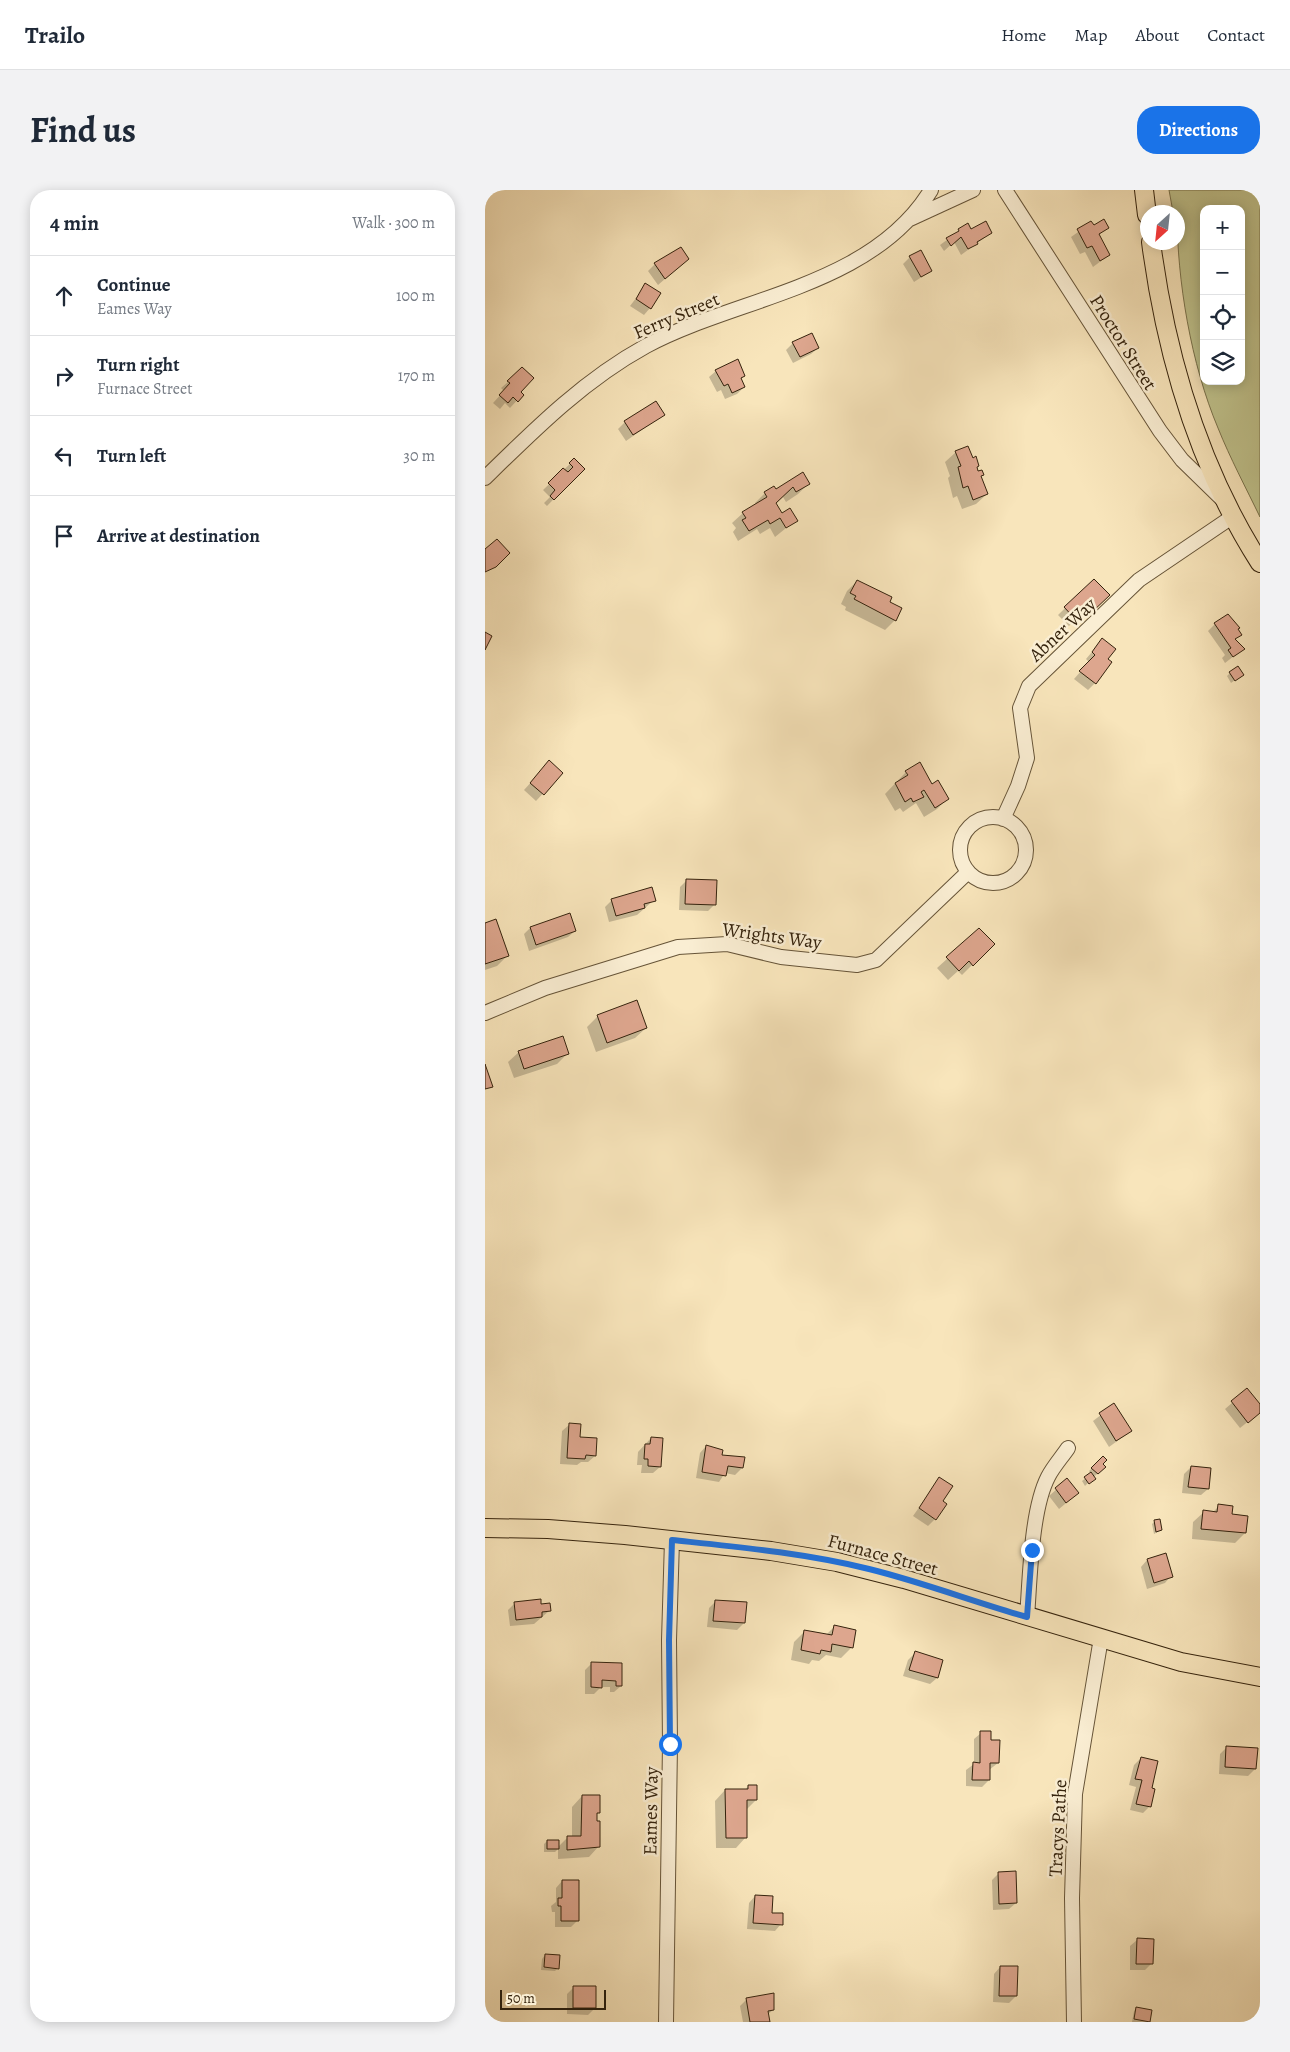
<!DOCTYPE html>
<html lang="en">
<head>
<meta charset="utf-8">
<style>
  :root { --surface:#fff; --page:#f2f2f3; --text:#1f2937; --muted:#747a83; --line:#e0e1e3; --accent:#1a73e8 }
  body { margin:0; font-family:Alegreya,serif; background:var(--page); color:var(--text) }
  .controls { position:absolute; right:15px; top:15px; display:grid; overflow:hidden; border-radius:10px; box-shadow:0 2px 12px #0003 }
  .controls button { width:45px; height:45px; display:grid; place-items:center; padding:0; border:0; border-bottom:1px solid var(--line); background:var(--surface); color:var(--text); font:25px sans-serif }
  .compass { position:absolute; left:655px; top:15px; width:45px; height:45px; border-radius:50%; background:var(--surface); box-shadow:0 2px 12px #0003; rotate:207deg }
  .scale { position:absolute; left:15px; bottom:12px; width:106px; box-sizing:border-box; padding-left:5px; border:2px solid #35230d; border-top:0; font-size:14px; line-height:18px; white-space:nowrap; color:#35230d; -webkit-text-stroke:4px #faeed3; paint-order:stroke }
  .stop { position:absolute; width:15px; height:15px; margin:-11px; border:4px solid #1a73e8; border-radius:50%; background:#fff }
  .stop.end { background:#1a73e8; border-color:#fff; box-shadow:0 1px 5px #0008 }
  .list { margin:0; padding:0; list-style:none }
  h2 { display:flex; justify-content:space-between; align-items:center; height:65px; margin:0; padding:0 20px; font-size:21px }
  h2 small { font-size:16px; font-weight:400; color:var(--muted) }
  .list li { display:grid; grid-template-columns:32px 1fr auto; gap:15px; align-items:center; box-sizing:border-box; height:80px; padding:0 20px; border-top:1px solid var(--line) }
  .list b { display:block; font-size:19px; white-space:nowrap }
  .list p { margin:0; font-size:16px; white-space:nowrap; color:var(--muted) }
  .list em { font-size:16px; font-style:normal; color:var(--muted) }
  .icon { flex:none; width:28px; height:28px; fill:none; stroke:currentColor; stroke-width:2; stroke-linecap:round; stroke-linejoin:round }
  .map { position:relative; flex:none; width:775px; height:1832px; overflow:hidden; border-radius:20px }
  header { display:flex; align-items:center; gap:30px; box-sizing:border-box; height:70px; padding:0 25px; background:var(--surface); border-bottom:1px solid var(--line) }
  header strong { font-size:24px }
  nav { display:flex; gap:28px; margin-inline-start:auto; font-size:18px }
  .intro { display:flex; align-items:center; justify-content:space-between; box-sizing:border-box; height:120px; padding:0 30px }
  h1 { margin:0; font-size:35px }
  .button { padding:12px 22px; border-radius:20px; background:var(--accent); color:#fff; font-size:18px; font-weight:700 }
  main { display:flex; gap:30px; padding:0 30px }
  aside { flex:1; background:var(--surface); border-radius:20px; box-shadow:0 2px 12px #0003 }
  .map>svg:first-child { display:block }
</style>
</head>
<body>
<header>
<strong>Trailo</strong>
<nav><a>Home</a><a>Map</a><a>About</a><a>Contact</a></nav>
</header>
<div class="intro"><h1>Find us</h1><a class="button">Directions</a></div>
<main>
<aside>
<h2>4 min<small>Walk · 300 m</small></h2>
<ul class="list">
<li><svg class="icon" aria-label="ahead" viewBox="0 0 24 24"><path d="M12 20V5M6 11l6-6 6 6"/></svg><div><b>Continue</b><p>Eames Way</p></div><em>100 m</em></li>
<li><svg class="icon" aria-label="right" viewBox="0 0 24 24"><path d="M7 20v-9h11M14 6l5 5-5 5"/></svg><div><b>Turn right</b><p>Furnace Street</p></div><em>170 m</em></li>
<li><svg class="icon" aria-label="left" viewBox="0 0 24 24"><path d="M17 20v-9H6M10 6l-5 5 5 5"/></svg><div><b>Turn left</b></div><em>30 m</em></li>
<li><svg class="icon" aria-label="arrive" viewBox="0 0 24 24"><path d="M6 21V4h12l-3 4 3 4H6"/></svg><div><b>Arrive at destination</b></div></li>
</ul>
</aside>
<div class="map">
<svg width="775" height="1832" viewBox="0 0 775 1832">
  <rect width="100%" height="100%" fill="#f8e5bb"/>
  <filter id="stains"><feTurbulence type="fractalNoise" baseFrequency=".004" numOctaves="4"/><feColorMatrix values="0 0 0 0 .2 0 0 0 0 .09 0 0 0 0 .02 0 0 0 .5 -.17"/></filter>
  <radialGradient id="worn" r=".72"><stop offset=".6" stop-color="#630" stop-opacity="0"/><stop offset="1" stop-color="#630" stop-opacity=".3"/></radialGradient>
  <path fill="#c0c38d" stroke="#7a734d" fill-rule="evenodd" d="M684,0h91v327c-14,-29 -30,-59 -42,-89 -27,-64 -41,-147 -41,-216h-4zM719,19h37v172h-37z"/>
  <path fill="#0003" d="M606,33l2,4 14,1 -9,8 11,19 -16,12 -8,-15 -5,2 -9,-17z
    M482,35l3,6 21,2 -30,22 -7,-13 -10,9 -4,-6z
    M425,67l21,14 -17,11 -11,-18z
    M170,74l26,1 -23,20 -10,-14z
    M161,95l4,23 -6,7 -14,-9z
    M308,153l25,5 -7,6 -18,9 -7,-13z
    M38,179l-4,23 3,3 -12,13 -5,-5 -5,6 -7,-6 11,-12 -3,-3z
    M231,181l28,5 -4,4 4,7 -7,7 -12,5 -4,-9 -4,2 -8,-15z
    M178,225l-37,26 -8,-12 7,-7z
    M471,262l20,16 11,26 -11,10 -14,5 -5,-13 -4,2 -5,-20 2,-2 -5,-14z
    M89,270l9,9 -36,37 -3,-3 6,-6 -7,-7z
    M318,284l6,9 -11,11 -12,8 -3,-5 -8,8 6,10 15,5 -21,17 -5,-9 -10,6 -3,-5 -19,12 -5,-9 3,-4 -4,-5 11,-10 13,-8 -1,-2 10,-10 10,-2z
    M609,390l14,15 -25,24 -3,-4 -11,11 -11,-11z
    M372,391l31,21 7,18 -10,10 -40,-20 1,-3 -5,-3 6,-13z
    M730,434l25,10 -5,6 8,9 -18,14 -3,-5 3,-3 -17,-24z
    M617,450l4,20 -11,23 -7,7 -14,-11 15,-17 -3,-3z
    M745,483l12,2 -11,8 -4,-7z
    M58,579l19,4 -26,28 -12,-11z
    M421,582l26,13 15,14 -10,10 -13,8 -8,-14 -13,9 -3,-4 -5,3 -10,-17z
    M202,690l28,24 -7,7 -29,-1 1,-23z
    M127,710h42l-17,15 -28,7 -4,-15z
    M0,735l22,31 -10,10 -12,4z
    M45,738l45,3 -7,6 -39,14 -5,-17z
    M494,740l14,14 -31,31 -4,-4 -10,9 -11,-12z
    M151,812l10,26 -11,10 -39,14 -9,-25 10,-10z
    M34,862l48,2 -10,10 -43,14 -6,-16z
    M762,1200l13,16v6l-20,16 -15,-19z
    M629,1215l17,26 -22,16 -16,-26z
    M84,1235l26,31 -7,6h-7l-4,3 -17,-1 2,-33z
    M166,1248l9,29 -7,6h-12l1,-8h-5l1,-13z
    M221,1256l15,11 22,1 -1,10 -7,7 -10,-2 -6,9 -23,-4 4,-25z
    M618,1267l-1,7 2,3 -19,19 -3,-5 9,-7 -2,-3z
    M706,1277l17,22 -7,6 -19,-2 2,-19z
    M454,1289l2,23 -6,17 -7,7 -15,-10z
    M582,1290l4,19 -12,10 -10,-13z
    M734,1316l12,9 14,18 -10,10 -43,-4 1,-17 11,-10 8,1z
    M670,1331l6,9 -7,4 -2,-10z
    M680,1365l6,21 -6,7 -18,6 -6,-22 6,-7z
    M231,1411l28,22 -7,7 -30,-3 2,-19z
    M30,1413l25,2 9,6 -15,13 -24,2 -2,-16z
    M349,1437l18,20 -11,11 -15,-3 -7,6 -7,-1 -3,4 -18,-4 3,-18 11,-11 21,4z
    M430,1463l22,25 -7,6 -27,-8 5,-16z
    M107,1473l29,1v22l-7,6h-4v-5h-9l-7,7h-9v-24z
    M496,1543l9,8 8,22 -9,7v10l-7,7 -16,-1v-16l8,-6v-25z
    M742,1557l28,22 -7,7 -29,-2 1,-20z
    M656,1568l9,31v17l-7,7 -13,-3 6,-23 -7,-2 5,-20z
    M263,1596l8,14 -10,10v27l-10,11h-20l-1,-47 10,-11h20z
    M97,1606l17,16 -3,3 3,31 -10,11 -31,2v-10l-3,3h-11v-8l3,-3 11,6 10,-10h4v-30z
    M514,1683l17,30 -7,6 -16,1 -1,-30z
    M77,1691l16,39 -7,7h-16v-15h-3l-1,-6 5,-4v-14z
    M270,1706l26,28 -6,7 -28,-2 2,-26z
    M652,1750l15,23 -7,7h-15v-24z
    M60,1765l13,13 -3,3 -14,-1 1,-11z
    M515,1777l16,29 -7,7 -16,-1 1,-28z
    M89,1797l21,21 -7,7 -21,-1v-20z
    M262,1809l26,11 -6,5 1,7h-25l-3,-16z
    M652,1818l14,3 -2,11h-17l2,-11z"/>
  <path fill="#dda68e" stroke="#35230d" d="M619,29l5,9 -10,6 11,21 -10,6 -8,-15 -5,2 -10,-19 14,-8 3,4z
    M501,31l6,12 -15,9 1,2 -10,5 -7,-12 -10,9 -5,-8 13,-7 -1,-2 10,-6 3,6z
    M196,57l8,12 -24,20 -11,-16z
    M436,60l11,21 -11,6 -12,-21z
    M160,93l16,10 -10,16 -15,-10z
    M327,143l7,15 -19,9 -8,-15z
    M253,169l7,17 -4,2 4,9 -13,6 -4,-9 -4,2 -9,-16z
    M37,177l12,11 -13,14 3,3 -6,7 -5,-5 -5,6 -9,-8 11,-12 -3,-2z
    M171,211l9,14 -32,20 -9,-14z
    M483,256l5,12 3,-2 3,10 -2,1 1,4 4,-1 2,5 -3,1 7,18 -15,6 -5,-14 -5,2 -5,-21 3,-1 -6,-15z
    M89,268l11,11 -31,31 -4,-4 5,-6 -7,-7 15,-15 5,4 5,-5 -4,-4z
    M318,282l7,12 -14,8 -3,-5 -17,16 6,10 8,-5 8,13 -12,7 -6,-10 -10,6 -2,-4 -19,11 -7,-11 4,-2 -4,-6 25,-15 -3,-5 10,-6 2,3z
    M12,349l13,14 -14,14 -11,5v-23z
    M609,389l16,16 -19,18 -4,-4 -11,11 -12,-13z
    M372,390l35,17 -2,5 12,6 -6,13 -42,-22 2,-3 -6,-3z
    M743,424l12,14 -2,1 4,6 -7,4 10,10 -12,8 -5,-7 3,-2 -17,-25z
    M0,442l7,4 -7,14z
    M617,448l14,11 -8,10 4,3 -16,22 -17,-13 16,-16 -3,-3z
    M753,476l6,9 -9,6 -6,-9z
    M64,570l14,13 -19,22 -14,-12z
    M435,572l12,22 6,-4 11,19 -14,9 -11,-18 -3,2 3,5 -11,5 -2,-4 -6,4 -10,-19 13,-8 -3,-4z
    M201,689l31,1 -1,25 -31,-1z
    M167,697l4,14 -12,3 1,4 -29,8 -5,-17z
    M85,723l6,18 -40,14 -6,-18z
    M11,729l13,37 -24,8v-41z
    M494,738l16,16 -22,22 -4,-5 -10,10 -13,-14z
    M152,810l10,28 -40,15 -10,-28z
    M78,846l6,18 -45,15 -6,-18z
    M0,874l8,23 -8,2z
    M762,1198l13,16v9l-12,10 -17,-22z
    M629,1213l18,28 -16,10 -17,-28z
    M84,1233l12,1 -1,13 17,1 -1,18 -10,-1 -1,4 -18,-1z
    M166,1247l12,1 -2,29 -13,-1v-7h-4l1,-15h5z
    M221,1255l17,5 -1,5 23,2 -2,11 -15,-2 -2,10 -24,-4z
    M618,1266l4,4 -4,4 3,3 -8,7 -7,-6z
    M706,1276l20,2 -2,21 -21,-2z
    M606,1282l5,7 -7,5 -5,-7z
    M454,1287l14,9 -10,15 4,3 -11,16 -17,-12z
    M582,1288l12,15 -13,10 -11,-15z
    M733,1314l15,2 -1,8 16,2 -2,17 -45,-4 2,-19 14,2z
    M675,1329l2,11 -6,2 -2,-12z
    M681,1363l7,24 -19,6 -7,-24z
    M56,1409v5l9,-1 1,8 -9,1v5l-26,3 -2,-18z
    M230,1410l32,2 -2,21 -32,-2z
    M349,1435l22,5 -3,18 -21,-4 -1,8 -10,-2 -1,4 -19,-4 3,-20 28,5z
    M430,1461l28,9 -5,18 -29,-8z
    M106,1472l31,1v23h-6v-5l-14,-1v8l-11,-1z
    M495,1541h11v9h9l-1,23h-9v17h-18l1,-18 7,1z
    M741,1556l32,2 -2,21 -31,-2z
    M656,1567l17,4 -6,27 3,1 -4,18 -15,-3 6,-24 -7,-1z
    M263,1595h9v15h-10v38h-21l-1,-49h23z
    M97,1605h18v18h-3v8h3v26l-33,3v-14h14z
    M62,1650h12v9h-12z
    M531,1681l1,32 -18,1 -1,-32z
    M77,1690h17v41h-18v-15h-3v-8h4z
    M270,1705l18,1 -1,17h11v12l-30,-2z
    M652,1748l17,1 -1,25h-17z
    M60,1764l15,1 -1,14 -15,-2z
    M515,1776h18l-1,30h-18z
    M88,1796h23v22h-23z
    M289,1803v17l-6,1 2,11h-20l-4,-24z
    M651,1817l16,3 -2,12 -16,-3z"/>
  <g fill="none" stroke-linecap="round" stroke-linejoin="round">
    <g stroke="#665438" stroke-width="16">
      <path id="minor" d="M520,0l155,241 22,29 40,39
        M425,29l63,-29
        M0,288c50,-49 99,-98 161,-132 91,-49 226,-59 285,-156
        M475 660a33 33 0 1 1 66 0a33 33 0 1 1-66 0Z
        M518,629l15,-33 9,-28 -7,-50 9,-22 110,-106 93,-63
        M0,823l60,-25 133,-41 49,-3 54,13 76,8 19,-5 92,-88
        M542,1427c3,-38 4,-107 21,-140 5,-10 14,-20 20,-29
        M181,1832l4,-278 -1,-104 3,-100
        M589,1832l-2,-124 3,-104 26,-156"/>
    </g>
    <g stroke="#35230d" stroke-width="20">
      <path id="major" d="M659,0l3,25
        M666,52c15,114 47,224 109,321
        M0,1338l63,1 77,6 146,16 66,11 67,17 277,83 79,15"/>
    </g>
    <use href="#minor" stroke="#faeed3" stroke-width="14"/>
    <use href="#major" stroke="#f8e5bb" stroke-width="18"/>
  </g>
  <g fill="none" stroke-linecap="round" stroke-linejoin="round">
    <path stroke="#1a73e8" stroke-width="6" d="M185,1554l-1,-104 3,-100c66,7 132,13 197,29 53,13 105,33 158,48l5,-67"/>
  </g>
  <g text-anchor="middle" stroke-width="5" stroke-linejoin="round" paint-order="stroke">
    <g font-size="19" fill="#35230d" stroke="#faeed3">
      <text transform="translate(191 125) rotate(-23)" y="7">Ferry Street</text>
      <text transform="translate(639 152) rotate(58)" y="7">Proctor Street</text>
      <text transform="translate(577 439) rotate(-43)" y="7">Abner Way</text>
      <text transform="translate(287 745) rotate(8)" y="7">Wrights Way</text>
      <text transform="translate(398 1364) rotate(15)" y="7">Furnace Street</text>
      <text transform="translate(165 1621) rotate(-89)" y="7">Eames Way</text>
      <text transform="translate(572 1638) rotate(-87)" y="7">Tracys Pathe</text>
    </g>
  </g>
  <rect width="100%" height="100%" filter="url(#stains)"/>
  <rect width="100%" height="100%" fill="url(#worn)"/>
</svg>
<div class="controls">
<button>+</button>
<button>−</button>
<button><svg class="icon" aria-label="locate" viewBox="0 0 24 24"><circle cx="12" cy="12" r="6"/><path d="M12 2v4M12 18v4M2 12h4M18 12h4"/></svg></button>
<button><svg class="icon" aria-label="layers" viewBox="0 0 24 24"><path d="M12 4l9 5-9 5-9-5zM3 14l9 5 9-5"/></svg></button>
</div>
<svg class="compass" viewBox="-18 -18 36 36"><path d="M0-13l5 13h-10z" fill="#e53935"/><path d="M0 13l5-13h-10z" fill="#747a83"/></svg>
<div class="scale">50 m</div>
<div class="stop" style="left:185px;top:1554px"></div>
<div class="stop end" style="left:547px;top:1360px"></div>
</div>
</main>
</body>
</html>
